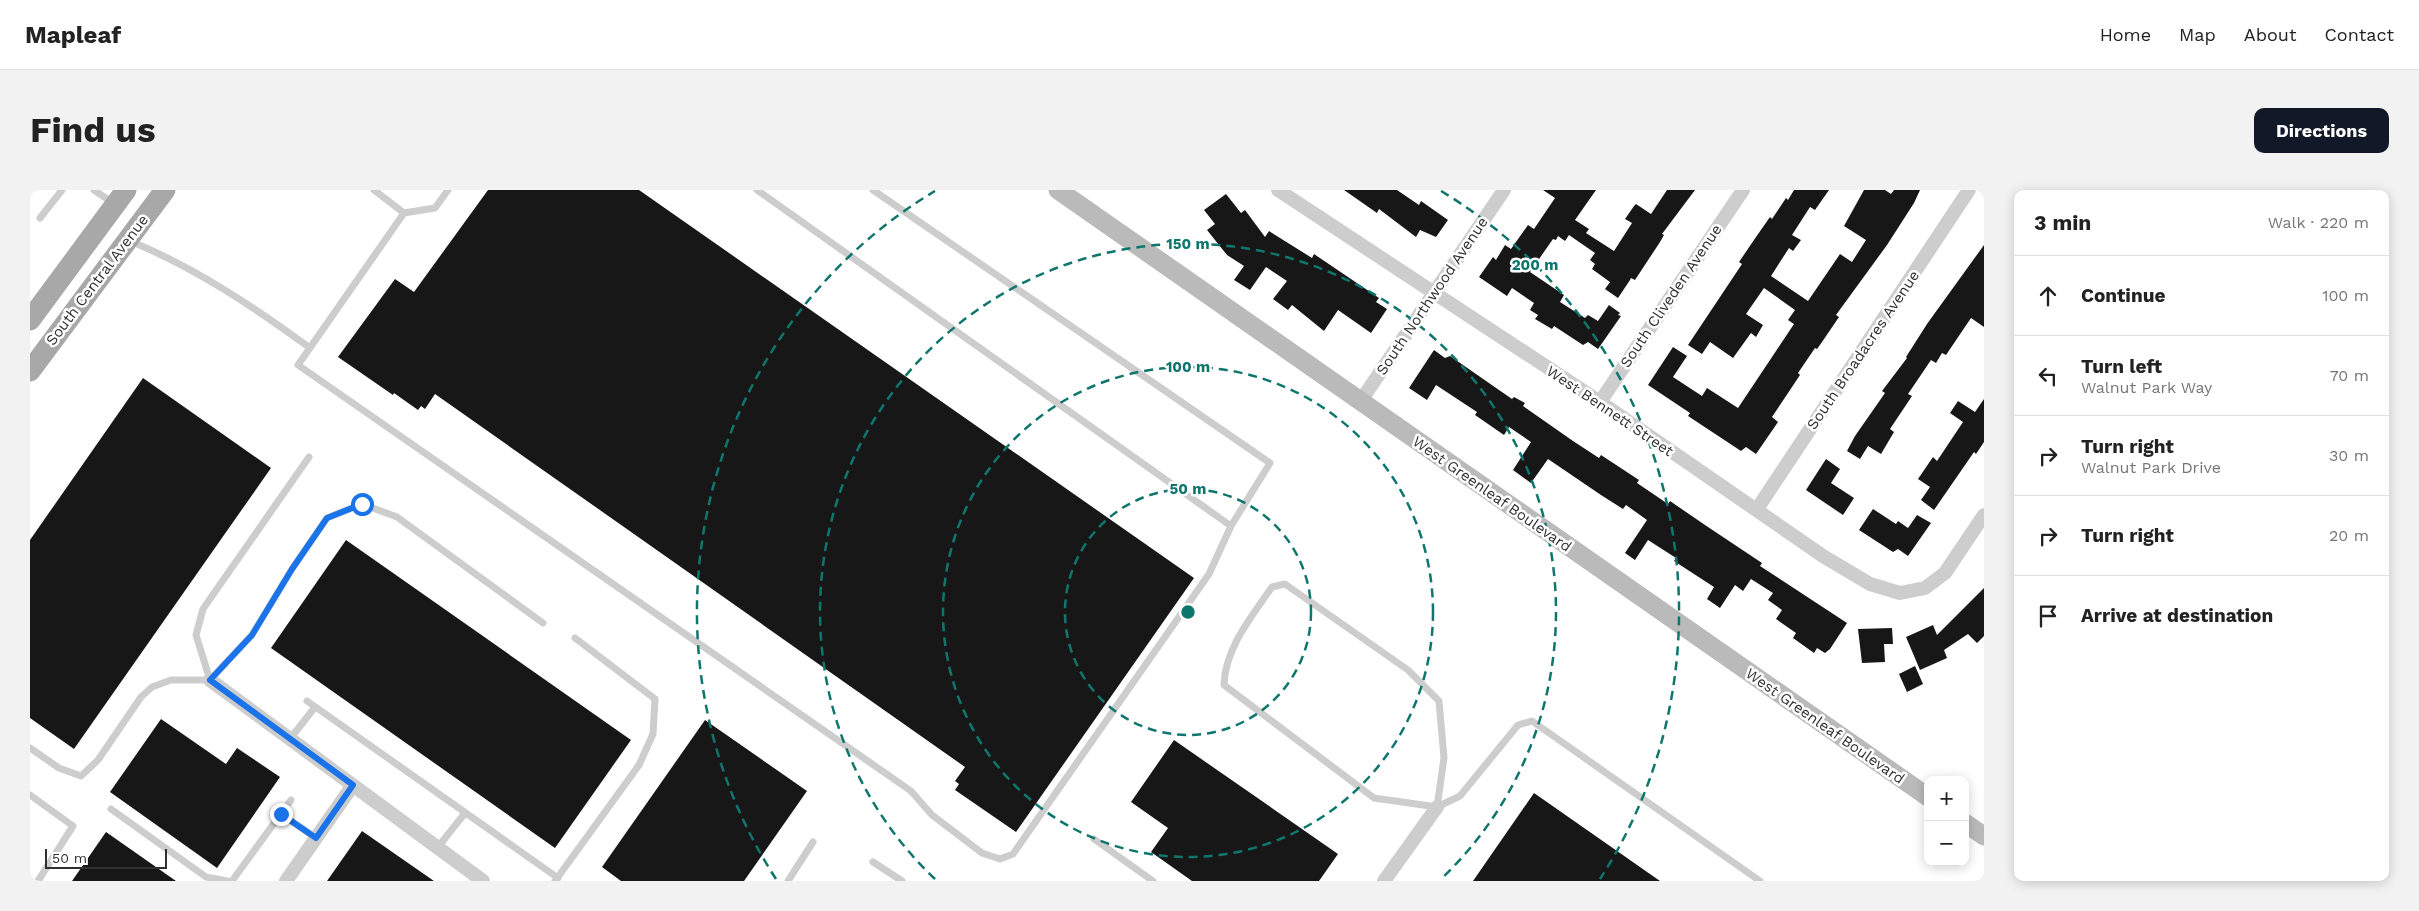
<!DOCTYPE html>
<html lang="en">
<head>
<meta charset="utf-8">
<style>
  :root { --surface:#fff; --page:#f2f2f2; --text:#222; --muted:#767676; --line:#e0e0e0; --accent:#111827 }
  body { margin:0; font-family:"Work Sans",sans-serif; background:var(--page); color:var(--text) }
  .controls { position:absolute; right:15px; bottom:15px; display:grid; overflow:hidden; border-radius:10px; box-shadow:0 2px 12px #0003 }
  .controls button { width:45px; height:45px; display:grid; place-items:center; padding:0; border:0; border-bottom:1px solid var(--line); background:var(--surface); color:var(--text); font:25px sans-serif }
  .scale { position:absolute; left:15px; bottom:12px; width:122px; box-sizing:border-box; padding-left:5px; border:2px solid #303030; border-top:0; font-size:14px; line-height:18px; white-space:nowrap; color:#303030; -webkit-text-stroke:4px #fff; paint-order:stroke }
  .stop { position:absolute; width:15px; height:15px; margin:-11px; border:4px solid #1a73e8; border-radius:50%; background:#fff }
  .stop.end { background:#1a73e8; border-color:#fff; box-shadow:0 1px 5px #0008 }
  .list { margin:0; padding:0; list-style:none }
  h2 { display:flex; justify-content:space-between; align-items:center; height:65px; margin:0; padding:0 20px; font-size:21px }
  h2 small { font-size:16px; font-weight:400; color:var(--muted) }
  .list li { display:grid; grid-template-columns:32px 1fr auto; gap:15px; align-items:center; box-sizing:border-box; height:80px; padding:0 20px; border-top:1px solid var(--line) }
  .list b { display:block; font-size:19px; white-space:nowrap }
  .list p { margin:0; font-size:16px; white-space:nowrap; color:var(--muted) }
  .list em { font-size:16px; font-style:normal; color:var(--muted) }
  .icon { flex:none; width:28px; height:28px; fill:none; stroke:currentColor; stroke-width:2; stroke-linecap:round; stroke-linejoin:round }
  .map { position:relative; flex:none; width:1954px; height:691px; overflow:hidden; border-radius:10px }
  header { display:flex; align-items:center; gap:30px; box-sizing:border-box; height:70px; padding:0 25px; background:var(--surface); border-bottom:1px solid var(--line) }
  header strong { font-size:24px }
  nav { display:flex; gap:28px; margin-inline-start:auto; font-size:18px }
  .intro { display:flex; align-items:center; justify-content:space-between; box-sizing:border-box; height:120px; padding:0 30px }
  h1 { margin:0; font-size:35px }
  .button { padding:12px 22px; border-radius:10px; background:var(--accent); color:#fff; font-size:18px; font-weight:700 }
  main { display:flex; gap:30px; padding:0 30px }
  aside { flex:1; background:var(--surface); border-radius:10px; box-shadow:0 2px 12px #0003 }
  .map>svg:first-child { display:block }
</style>
</head>
<body>
<header>
<strong>Mapleaf</strong>
<nav><a>Home</a><a>Map</a><a>About</a><a>Contact</a></nav>
</header>
<div class="intro"><h1>Find us</h1><a class="button">Directions</a></div>
<main>
<div class="map">
<svg width="1954" height="691" viewBox="0 0 1954 691">
  <rect width="100%" height="100%" fill="#fff"/>
  <path fill="#171717" d="M458,0h151l555,388 -178,254 -61,-42 4,-6 -4,-3 10,-14 -530,-373 -10,15 -4,-3 -3,4 -24,-17 -1,2 -55,-38 57,-78 19,13z
    M1314,0h53l22,15 2,-4 27,19 -12,17 -16,-7 -4,7 -37,-28 -2,4z
    M1513,0h53l-21,30 14,9 -3,4 28,18 18,-28 -7,-4 9,-13 2,-2 15,10 16,-24h28l-33,44 2,1 -4,7 -25,38 -4,-2 -1,2 -12,18 -13,-9 5,-7 -18,-13 3,-5 -5,-4 5,-7 -26,-18 -4,6 -7,-5 -2,4 -3,-1 -23,33 34,23 -4,7 25,16 3,-3 10,6 11,-16 11,8 -2,2 3,1 -23,33 -10,-7 -5,3 -29,-19 -2,3 -17,-10 3,-4 -8,-5 4,-7 -22,-15 -5,8 -28,-19 14,-20 3,3 9,-15 6,4 17,-24 6,4 21,-31z
    M1764,0h35l-14,20 -5,-3 -18,28 9,5 -8,11 -4,-3 -18,28 37,25 32,-47 12,8 14,-22 -22,-14 20,-36h21l6,4 3,-4h26l-6,13 -27,42 -51,70 3,2 -17,25 -5,7 -2,-1 -17,25 2,2 -28,42 6,5 -22,32 -10,-7 -5,4 -53,-35 2,-3 -42,-28 25,-38 14,9 -14,21 29,19 5,-8 31,20 56,-84 -6,-4 7,-10 -31,-22 -18,26 17,11 -7,12 -5,-4 -18,25 -23,-16 -8,12 -14,-9 54,-81 -3,-2 17,-25 14,-20 2,2 14,-21 2,2z
    M1196,4l15,19 4,-3 20,27 4,-6 43,27 2,-4 65,44 -3,4 11,7 -16,24 -33,-23 -14,21 -32,-26 -4,5 -15,-11 14,-18 -21,-14 -16,23 -16,-10 10,-14 -17,-11 -20,-25 8,-6 -11,-14z
    M1954,55v82l-13,-9 -25,37 -4,-2 -6,10 -5,-3 -23,34 4,2 -22,33 4,3 -13,22 -13,-8 -8,13 -13,-8 8,-15 30,-43 -3,-2 25,-33 -1,-1 21,-33z
    M1404,160l11,8 5,-2 62,43 2,-2 11,6 -2,3 50,35 26,17 2,-3 38,25 -2,3 31,21 2,-3 35,24 57,38 -2,3 87,57 -17,26 -5,4 -8,-5 -3,5 -21,-15 3,-5 -20,-14 6,-9 -14,-10 5,-7 -22,-14 -8,12 -8,-6 -15,23 -13,-9 7,-12 -40,-26 2,-3 -28,-18 -13,20 -10,-7 22,-33 -21,-15 -3,4 -22,-14 -53,-36 -17,24 -18,-13 18,-28 -22,-15 -5,8 -29,-20 2,-3 -41,-27 -9,15 -18,-12z
    M113,188l128,90 -197,281 -44,-31v-178z
    M1954,209v43l-8,12 -2,-2 -40,58 -13,-10 9,-13 -12,-8 15,-22 4,4 26,-39 -13,-9 8,-12 17,11z
    M1796,269l14,10 -9,14 23,15 -11,17 -37,-25z
    M1843,319l23,15 2,-3 10,7 9,-13 14,8 -23,33 -10,-7 -5,3 -34,-22z
    M316,350l285,200 -76,108 -284,-200z
    M1954,398v48l-7,7 -9,-9 -24,16 3,8 -27,12 -14,-33 27,-12 4,10z
    M1862,438l1,16h-9l1,18 -23,1 -4,-34z
    M1885,476l8,18 -16,8 -8,-18z
    M131,529l65,45 11,-16 43,29 -63,91 -107,-76z
    M675,530l102,71 -63,90h-123l-19,-14z
    M1144,550l164,114 -19,27h-127l-41,-29 17,-24 -37,-26z
    M1504,603l126,88h-187z
    M332,641l72,50h-107z
    M76,642l70,49h-104z"/>
  <g fill="none" stroke-linecap="round" stroke-linejoin="round">
    <path stroke="#cdcdcd" stroke-width="7" d="M64,0l19,13
      M344,0l30,23 31,-5 13,-18
      M843,0l397,273 -39,63
      M374,23l-106,152 613,426 21,24 50,38 18,6 13,-5 196,-280 22,-48 -474,-336
      M10,28l22,-28
      M100,51c64,26 124,66 180,107
      M180,490l-14,-45 7,-26 106,-152
      M277,511l251,177
      M260,549l25,-32
      M0,558l29,20 22,8 17,-16 43,-63 11,-10 19,-7h39l42,-45 40,-66 35,-51 35,-14 35,13 146,106
      M0,605l43,31 -35,55
      M1407,617l7,-49 -5,-57 -31,-31 -123,-86 -13,3c-20,29 -47,61 -48,98l150,113 63,9 23,-11 58,-71 14,-4 228,160
      M81,619l95,68 21,4
      M251,624l35,24
      M1064,649l59,42
      M408,657l27,-34
      M843,672l29,19
      M202,691l59,-81
      M525,691l84,-116 14,-31 2,-35 -80,-61
      M758,691l25,-39"/>
    <path stroke="#cdcdcd" stroke-width="14" d="M1248,0l322,212 223,154 47,28 30,9 25,-5 20,-15 39,-58
      M1330,212l144,-212
      M1570,212l143,-212
      M1727,319l212,-319
      M180,490l273,201
      M256,691l67,-96
      M1354,691l53,-74"/>
    <path stroke="#bababa" stroke-width="19" d="M1028,0l870,607
      M1935,633l19,13"/>
    <path stroke="#a8a8a8" stroke-width="21" d="M0,130l96,-130
      M0,181l135,-181"/>
  </g>
  <g fill="none" stroke-linecap="round" stroke-linejoin="round">
    <path stroke="#1a73e8" stroke-width="6" d="M251,624l35,24 37,-53 -143,-105 42,-45 40,-66 35,-51 35,-14"/>
  </g>
  <g fill="none" stroke="#0f766e" stroke-width="2.5" stroke-dasharray="9 6">
    <circle cx="1158" cy="422" r="123"/>
    <circle cx="1158" cy="422" r="245"/>
    <path d="M905 689A368 368 0 1 1 1411 689"/>
    <path d="M746 689A491 491 0 0 1 905 1M1411 1A491 491 0 0 1 1570 689"/>
  </g>
  <g text-anchor="middle" stroke-width="5" stroke-linejoin="round" paint-order="stroke">
    <g font-size="15" fill="#303030" stroke="#fff">
      <text transform="translate(67 90) rotate(-53)" y="5">South Central Avenue</text>
      <text transform="translate(1402 106) rotate(-56)" y="5">South Northwood Avenue</text>
      <text transform="translate(1641 106) rotate(-56)" y="5">South Cliveden Avenue</text>
      <text transform="translate(1833 160) rotate(-56)" y="5">South Broadacres Avenue</text>
      <text transform="translate(1580 221) rotate(34)" y="5">West Bennett Street</text>
      <text transform="translate(1462 304) rotate(35)" y="5">West Greenleaf Boulevard</text>
      <text transform="translate(1795 536) rotate(35)" y="5">West Greenleaf Boulevard</text>
    </g>
  </g>
  <circle cx="1158" cy="422" r="8" fill="#0f766e" stroke="#fff" stroke-width="2.5"/>
  <g font-size="15" text-anchor="middle" font-weight="bold" fill="#0f766e" stroke="#fff" stroke-width="5" stroke-linejoin="round" paint-order="stroke">
    <text x="1158" y="59">150 m</text>
    <text x="1505" y="80">200 m</text>
    <text x="1158" y="182">100 m</text>
    <text x="1158" y="304">50 m</text>
  </g>
</svg>
<div class="controls">
<button>+</button>
<button>−</button>
</div>
<div class="scale">50 m</div>
<div class="stop" style="left:332px;top:314px"></div>
<div class="stop end" style="left:251px;top:624px"></div>
</div>
<aside>
<h2>3 min<small>Walk · 220 m</small></h2>
<ul class="list">
<li><svg class="icon" aria-label="ahead" viewBox="0 0 24 24"><path d="M12 20V5M6 11l6-6 6 6"/></svg><div><b>Continue</b></div><em>100 m</em></li>
<li><svg class="icon" aria-label="left" viewBox="0 0 24 24"><path d="M17 20v-9H6M10 6l-5 5 5 5"/></svg><div><b>Turn left</b><p>Walnut Park Way</p></div><em>70 m</em></li>
<li><svg class="icon" aria-label="right" viewBox="0 0 24 24"><path d="M7 20v-9h11M14 6l5 5-5 5"/></svg><div><b>Turn right</b><p>Walnut Park Drive</p></div><em>30 m</em></li>
<li><svg class="icon" aria-label="right" viewBox="0 0 24 24"><path d="M7 20v-9h11M14 6l5 5-5 5"/></svg><div><b>Turn right</b></div><em>20 m</em></li>
<li><svg class="icon" aria-label="arrive" viewBox="0 0 24 24"><path d="M6 21V4h12l-3 4 3 4H6"/></svg><div><b>Arrive at destination</b></div></li>
</ul>
</aside>
</main>
</body>
</html>
